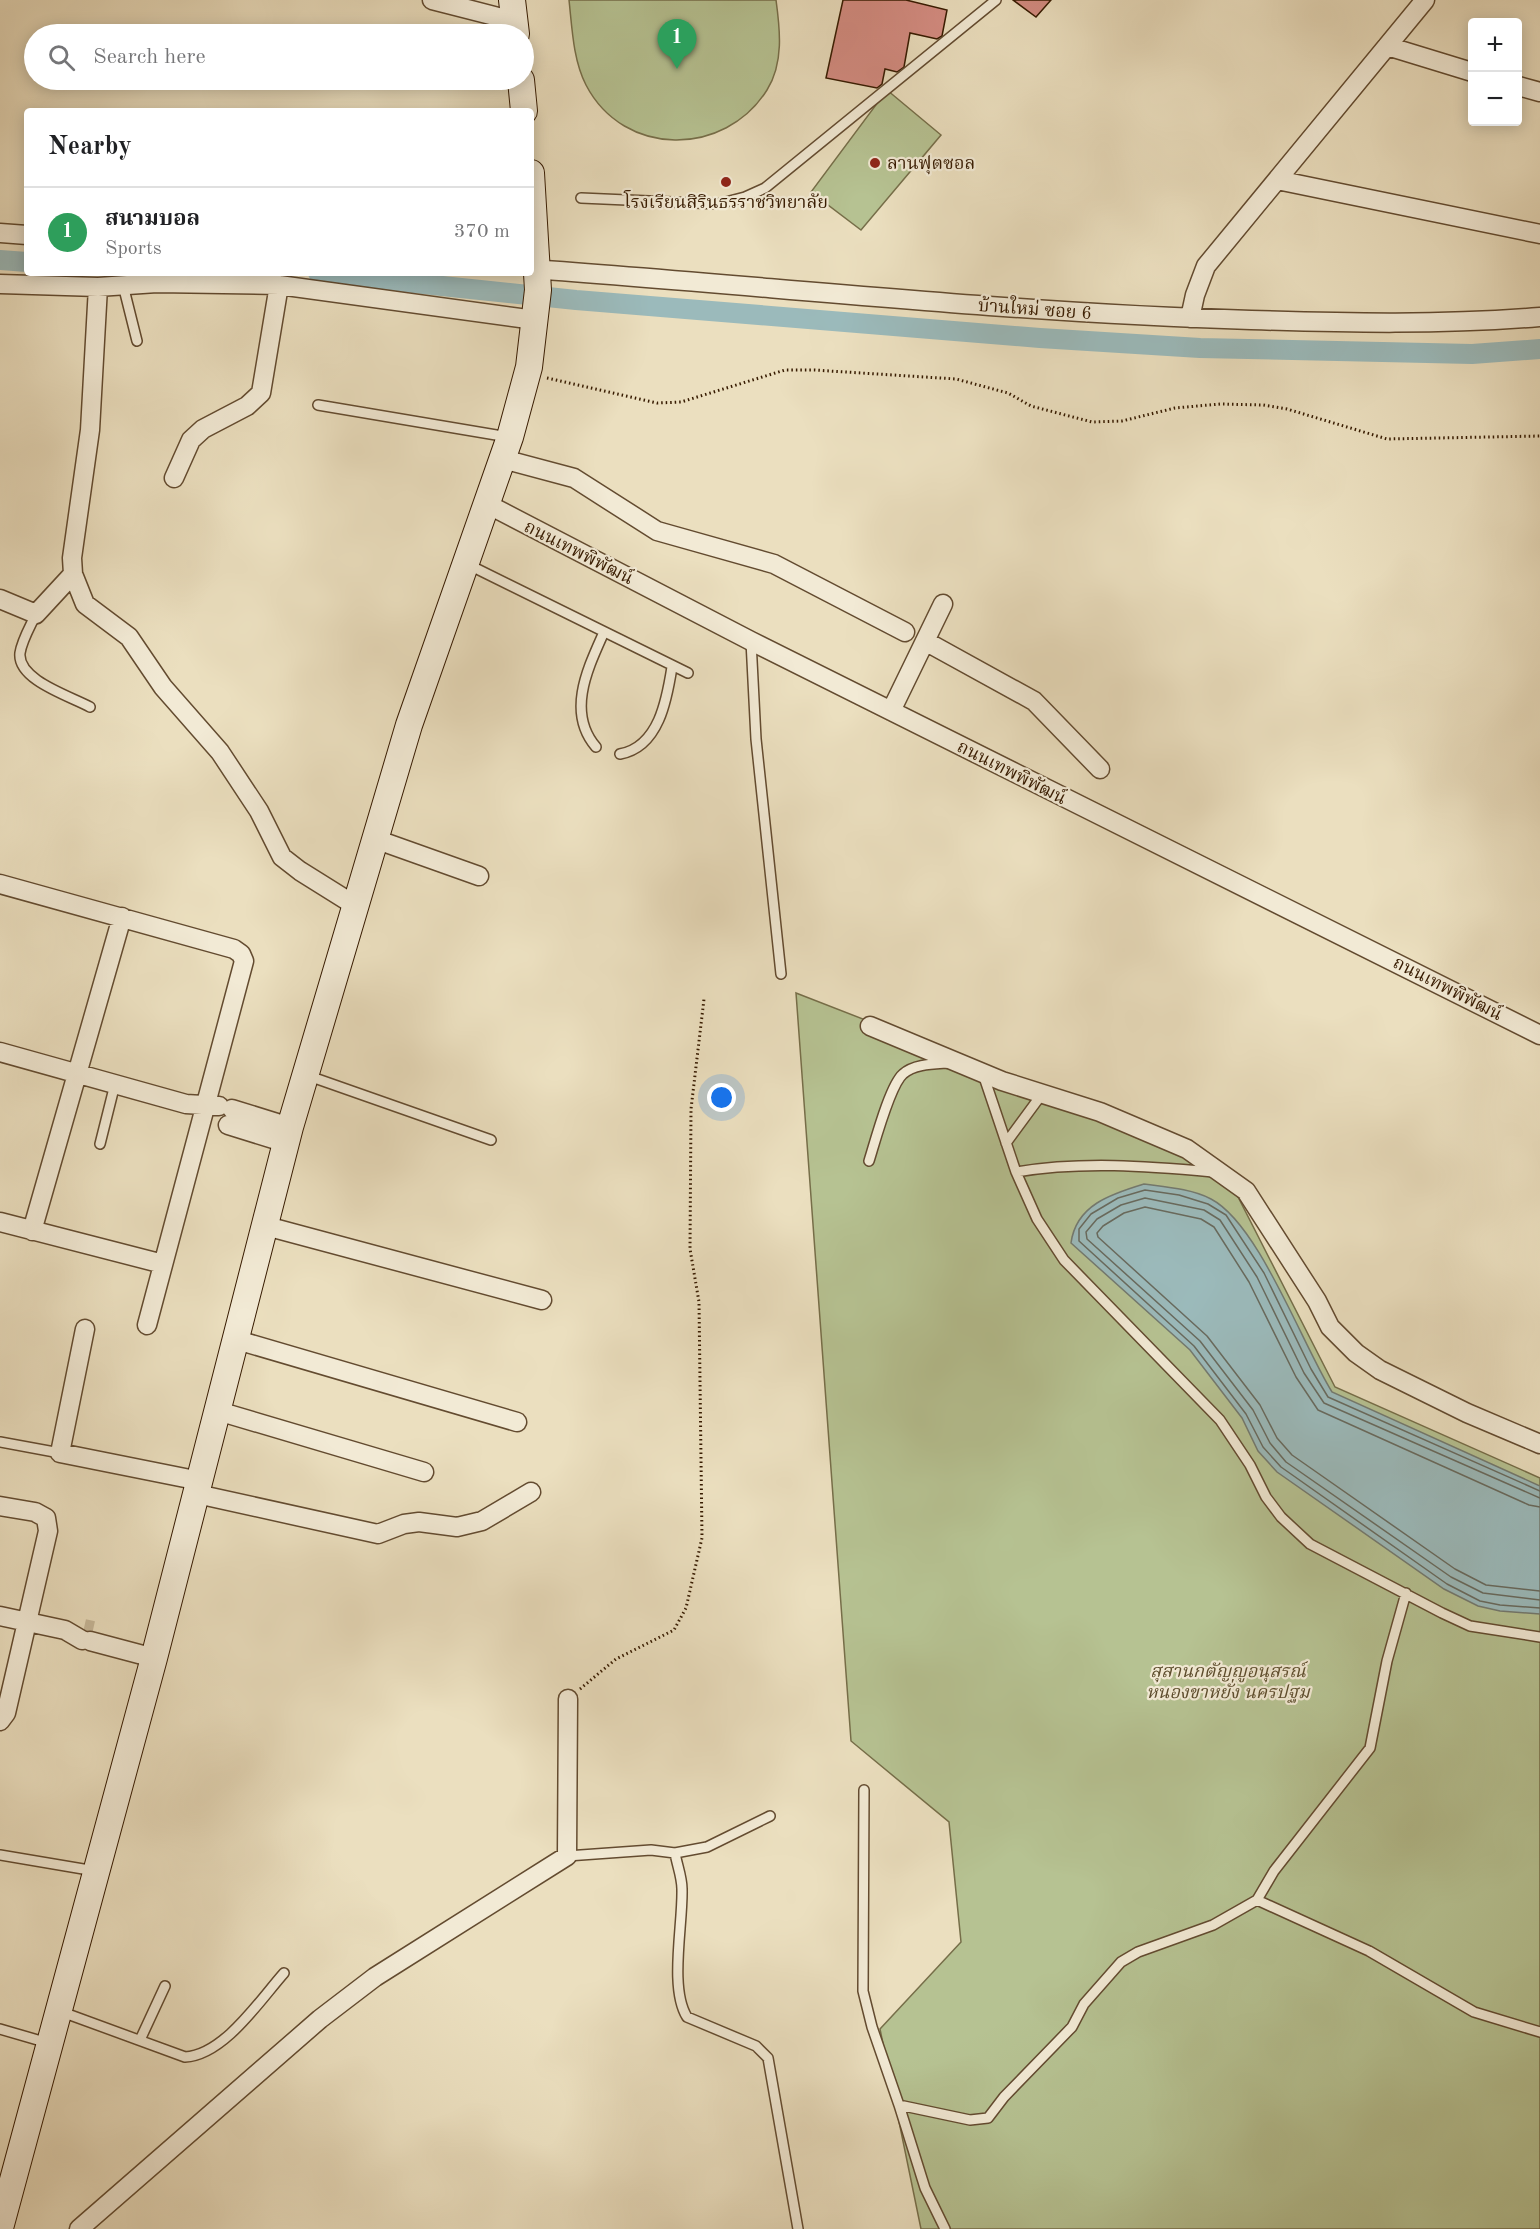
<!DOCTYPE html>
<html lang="en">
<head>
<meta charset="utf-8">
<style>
  :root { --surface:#fff; --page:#f2f2f2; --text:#202124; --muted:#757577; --line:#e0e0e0; --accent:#0b8043 }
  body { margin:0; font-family:"Old Standard TT","Noto Serif Thai",serif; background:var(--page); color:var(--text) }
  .controls { position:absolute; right:18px; top:18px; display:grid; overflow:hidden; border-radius:6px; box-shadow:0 3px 15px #0003 }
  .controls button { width:54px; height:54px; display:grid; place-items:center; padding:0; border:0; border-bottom:2px solid var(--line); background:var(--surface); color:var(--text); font:30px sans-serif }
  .you { position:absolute; left:722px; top:1098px; width:21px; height:21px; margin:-15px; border:4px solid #fff; border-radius:50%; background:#1a73e8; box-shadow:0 0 0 9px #1a73e833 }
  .badge { display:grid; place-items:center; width:39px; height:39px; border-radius:50%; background:var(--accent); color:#fff; font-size:20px; font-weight:700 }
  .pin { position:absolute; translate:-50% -50px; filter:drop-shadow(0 2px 3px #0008) }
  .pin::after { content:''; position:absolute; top:32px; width:21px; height:18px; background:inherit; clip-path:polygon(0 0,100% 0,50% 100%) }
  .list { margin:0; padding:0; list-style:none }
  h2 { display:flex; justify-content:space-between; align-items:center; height:78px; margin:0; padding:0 24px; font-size:26px }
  h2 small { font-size:20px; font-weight:400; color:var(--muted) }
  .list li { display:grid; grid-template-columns:39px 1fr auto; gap:18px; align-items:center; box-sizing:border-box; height:90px; padding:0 24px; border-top:2px solid var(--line) }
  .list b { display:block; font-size:22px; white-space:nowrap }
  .list p { margin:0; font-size:20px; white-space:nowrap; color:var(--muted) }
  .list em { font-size:20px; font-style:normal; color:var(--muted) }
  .icon { flex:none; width:33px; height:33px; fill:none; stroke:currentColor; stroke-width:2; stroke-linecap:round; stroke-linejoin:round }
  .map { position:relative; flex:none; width:1540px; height:2229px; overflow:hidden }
  .search { position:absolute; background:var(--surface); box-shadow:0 3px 15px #0003; left:24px; top:24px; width:510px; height:66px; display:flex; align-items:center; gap:15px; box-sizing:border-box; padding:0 21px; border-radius:33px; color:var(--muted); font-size:22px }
  .panel { position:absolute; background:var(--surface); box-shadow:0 3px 15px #0003; left:24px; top:108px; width:510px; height:168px; border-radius:6px }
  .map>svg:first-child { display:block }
</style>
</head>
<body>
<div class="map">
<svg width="1540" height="2229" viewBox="0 0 1540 2229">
  <rect width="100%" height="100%" fill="#ebdfbf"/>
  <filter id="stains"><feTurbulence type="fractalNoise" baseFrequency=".00333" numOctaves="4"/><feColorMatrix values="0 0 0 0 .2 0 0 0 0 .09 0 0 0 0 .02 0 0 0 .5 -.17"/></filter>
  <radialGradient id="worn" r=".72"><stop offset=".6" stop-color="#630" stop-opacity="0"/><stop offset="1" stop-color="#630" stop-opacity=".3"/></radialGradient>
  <path fill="#b6c292" stroke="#766e49" stroke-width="1.5" d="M569,0h207c4,29 8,63 -9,90 -42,67 -143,68 -181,-5 -13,-25 -14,-58 -17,-85z
    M887,90l54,45 -80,95 -50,-38z
    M796,993l316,123 77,38 47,39 99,194 205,91v751h-619l-41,-200 81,-87 -12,-120 -98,-81z"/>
  <path fill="#9bbabb" stroke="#737a70" stroke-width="1.5" d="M1144,1184c22,3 48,5 67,15 48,25 91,145 121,193l208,94v128l-40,-3 -22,-5 -34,-17 -167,-117 -19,-21 -16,-33 -52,-68 -119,-107c5,-38 40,-49 73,-59z"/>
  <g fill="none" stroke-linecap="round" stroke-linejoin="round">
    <path stroke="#686a5e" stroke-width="1.5" d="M1540,1491l-212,-94 -17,-28 -47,-96 -38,-58 -18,-11 -29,-9 -34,-5 -27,8 -27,16 -12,15v12l115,105 52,68 17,33 18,20 166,117 33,17 20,4 40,3
      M1540,1498l-216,-95 -20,-30 -47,-96 -37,-57 -16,-10 -59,-12 -24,7 -24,14 -11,13 1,7 113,102 53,69 17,33 16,19 165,115 32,16 57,7
      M1540,1507l-11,-2 -211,-95 -22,-33 -47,-95 -35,-55 -13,-8 -56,-12 -21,6 -21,13 -6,7 1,4 109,99 53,69 17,33 15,17 163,114 31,16 54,6"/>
    <path stroke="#9bbabb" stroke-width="20" d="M0,260l27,2
      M318,273l258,27 464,38 160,10 272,6 68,-5"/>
  </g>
  <path fill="#d48c82" stroke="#361a00" stroke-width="1.5" d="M843,0h63l41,10 -5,26 -5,3 -27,-6 -6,34 -7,5 -12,-3 -3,15 -5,4 -51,-10z
    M1013,0h38l-15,17z"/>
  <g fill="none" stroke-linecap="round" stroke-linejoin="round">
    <path stroke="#c7b899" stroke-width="18" stroke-dasharray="18 9" stroke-linecap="butt" d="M84,1628l9,2"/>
    <g stroke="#634b30" stroke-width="12">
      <path id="service" d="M581,198l137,6 27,-7 20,-9 231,-188
        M123,285l14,56
        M318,405l190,32
        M467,564l221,109
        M36,614c-6,13 -14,26 -16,39 -3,27 50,43 70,54
        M751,641l5,98 25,235
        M596,747c-30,-35 -8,-79 8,-115
        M620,754c39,-7 47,-55 52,-87
        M983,1074l33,98 21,47 27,41 156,160 30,45 16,32 15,20 29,27 132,69 28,13 70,11
        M306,1075l185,65
        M1006,1143l36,-49
        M100,1144l15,-60
        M869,1161c6,-19 21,-76 34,-87 11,-10 31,-10 45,-11
        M1016,1172c66,-11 130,-6 197,0
        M0,1442l60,11
        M864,1790l-1,201 9,36 27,78
        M675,1853l32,-6 63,-31
        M0,1855l95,16
        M567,1856l84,-6 24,3c2,12 7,24 7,36 1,36 -13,99 5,128l69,29 12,12 30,171
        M1257,1900l112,51 105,61 66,20
        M62,2012l123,45c39,-2 75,-57 99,-84
        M0,2029l48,14
        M140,2040l25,-54
        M945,2229l-20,-41 -26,-83 71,15 18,-2 16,-21 68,-70 12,-23 37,-42 17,-10 75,-27 44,-25 17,-29 96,-123 17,-87 19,-68"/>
    </g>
    <g stroke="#634b30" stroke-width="21">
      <path id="minor" d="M432,0l82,21
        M1387,46l85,26
        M1518,86l22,6
        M1277,180l263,54
        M0,233l27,2
        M531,269c240,17 479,44 720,51 96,3 192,5 289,-3
        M0,284l98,3 59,-4 122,2 256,35
        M98,287l-8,143 -18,128 1,16 12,30 44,33 34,50 57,65 39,59 23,46 18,14 56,35
        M1190,318l5,-23 11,-29 219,-266
        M503,459l71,19 83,53 117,33 131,68
        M174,478l17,-38 12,-11 44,-23 14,-13 18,-108
        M487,504l264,137 789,394
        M0,599l36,15 37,-40
        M925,641l109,60 66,68
        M891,711l52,-107
        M375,839l104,37
        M0,884l234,65 7,5 3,7 -97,364
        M870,1026l132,55 98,31 87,37 59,42 71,110 13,26 26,26 24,17 87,43 73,31
        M0,1052l186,52 33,2
        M232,1109l58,18
        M228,1125l58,18
        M0,1222l163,42
        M266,1226l276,74
        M32,1231l90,-314
        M85,1329l-25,124 140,28
        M237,1340l280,82
        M218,1411l206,61
        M197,1494l181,40 26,-10 15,-2 38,5 25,-6 49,-29
        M0,1506l35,6 11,6 2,13 -42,182 -6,8
        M0,1616l65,14 17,10
        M90,1641l64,17
        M79,2229l241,-210 55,-42 192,-121 1,-157"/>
    </g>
    <g stroke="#361a00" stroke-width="28">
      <path id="secondary" d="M512,0l4,34
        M521,80l3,31
        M0,2228l154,-570 136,-531 119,-402 101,-288 19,-70 9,-77 -7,-117"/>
    </g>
    <path stroke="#361a00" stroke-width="3" stroke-dasharray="1.5 3" stroke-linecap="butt" d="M547,378l110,25 24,-1 104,-32h29l142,9 52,14 23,13 61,16 30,-1 53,-13 45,-4 43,1 24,4 100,30 153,-3
      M580,1689l36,-30 58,-29 12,-22 16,-70 -3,-236 -9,-53 1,-140 13,-110"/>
    <use href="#service" stroke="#f2ead5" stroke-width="9"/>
    <use href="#minor" stroke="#f2ead5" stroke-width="18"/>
    <use href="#secondary" stroke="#f2ead5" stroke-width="26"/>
  </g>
  <g fill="#8f2418" stroke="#f2ead5" stroke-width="2">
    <circle cx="875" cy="163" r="6"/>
    <circle cx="726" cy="182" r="6"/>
  </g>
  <g text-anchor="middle" stroke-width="4.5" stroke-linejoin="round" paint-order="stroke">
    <g font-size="18" fill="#361a00" stroke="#f2ead5" text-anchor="start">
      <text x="887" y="169">ลานฟุตซอล</text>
      <text x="726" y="208" text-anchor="middle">โรงเรียนสิรินธรราชวิทยาลัย</text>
    </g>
    <g font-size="18" fill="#361a00" stroke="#f2ead5">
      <text transform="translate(1035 309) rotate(4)" y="6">บ้านใหม่ ซอย 6</text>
      <text transform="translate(579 552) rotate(27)" y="6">ถนนเทพพิพัฒน์</text>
      <text transform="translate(1012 772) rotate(27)" y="6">ถนนเทพพิพัฒน์</text>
      <text transform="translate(1448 988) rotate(27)" y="6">ถนนเทพพิพัฒน์</text>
    </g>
    <g font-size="18" font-style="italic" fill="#5c4c2c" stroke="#f2ead5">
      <text x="1228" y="1677">สุสานกตัญญูอนุสรณ์<tspan x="1228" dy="21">หนองขาหยั่ง นครปฐม</tspan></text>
    </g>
  </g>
  <rect width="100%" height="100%" filter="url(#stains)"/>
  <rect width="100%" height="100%" fill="url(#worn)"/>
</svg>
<div class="controls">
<button>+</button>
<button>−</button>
</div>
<div class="you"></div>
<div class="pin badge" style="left:677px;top:69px;background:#2e9e5b">1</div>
<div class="search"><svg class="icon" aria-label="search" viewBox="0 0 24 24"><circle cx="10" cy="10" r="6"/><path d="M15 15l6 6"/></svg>Search here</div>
<section class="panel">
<h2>Nearby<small></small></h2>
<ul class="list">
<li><span class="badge" style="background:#2e9e5b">1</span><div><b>สนามบอล</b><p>Sports</p></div><em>370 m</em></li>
</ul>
</section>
</div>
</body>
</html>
